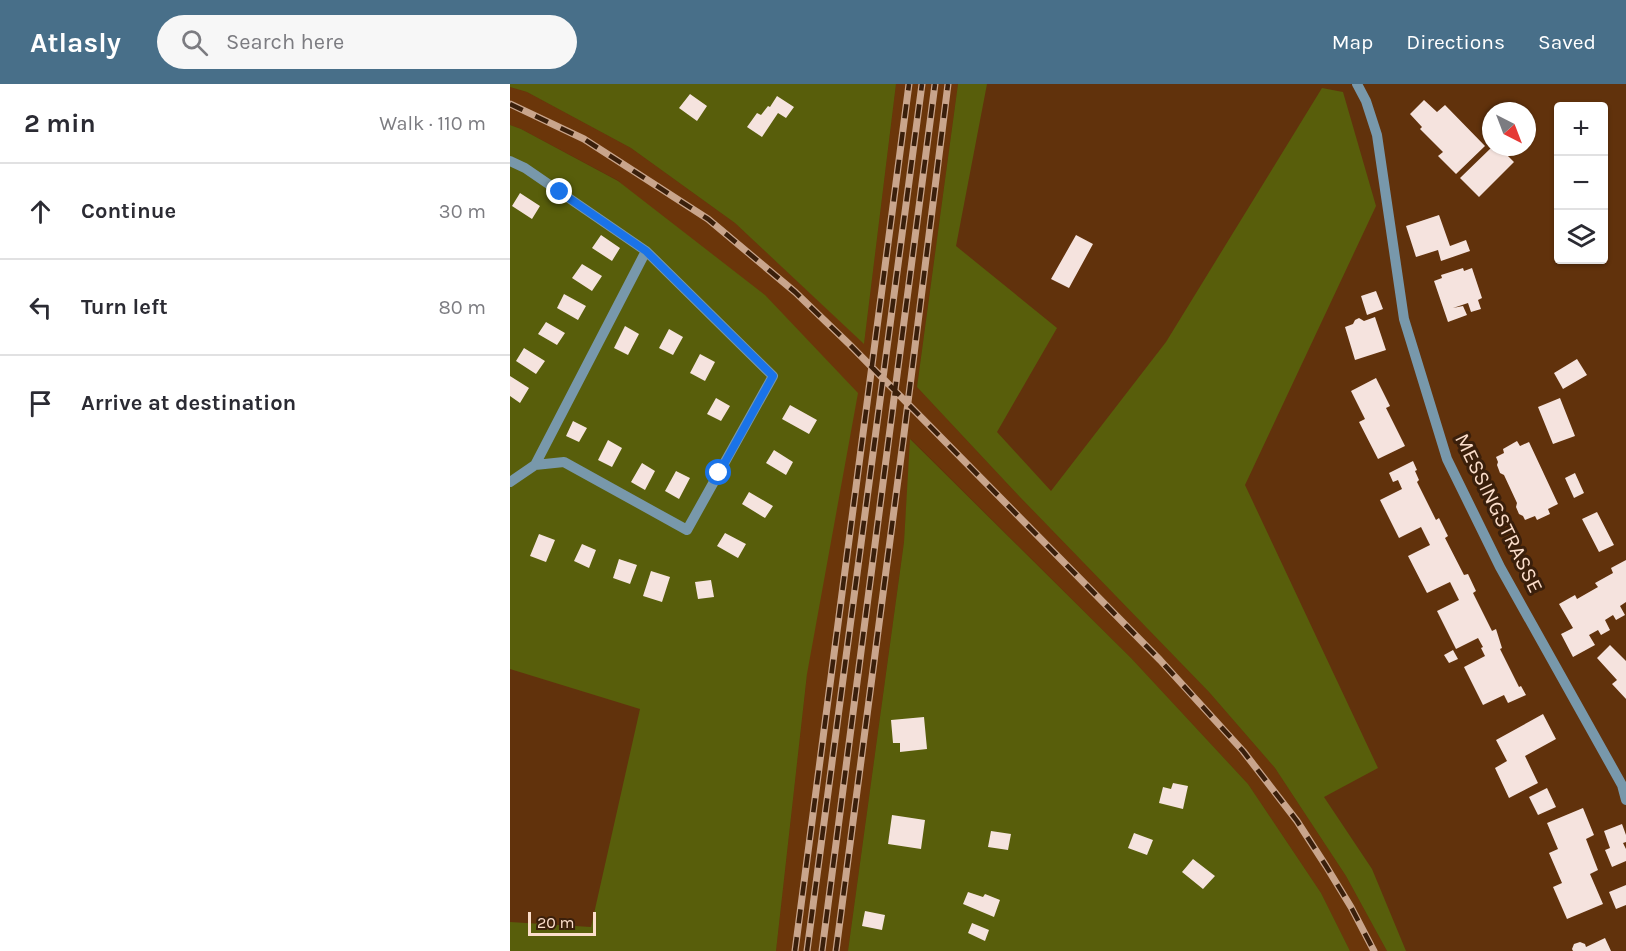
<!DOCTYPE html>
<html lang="en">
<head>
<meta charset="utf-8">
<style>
  :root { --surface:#fff; --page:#f7f7f7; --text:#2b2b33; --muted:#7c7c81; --line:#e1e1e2; --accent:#486f89 }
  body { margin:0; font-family:Karla,sans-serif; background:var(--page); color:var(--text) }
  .controls { position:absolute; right:18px; top:18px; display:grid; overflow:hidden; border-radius:6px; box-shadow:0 2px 4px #0004 }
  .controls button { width:54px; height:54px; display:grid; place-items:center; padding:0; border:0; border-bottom:2px solid var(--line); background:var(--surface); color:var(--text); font:30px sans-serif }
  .compass { position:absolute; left:972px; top:18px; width:54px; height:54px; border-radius:50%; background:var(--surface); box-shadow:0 2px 4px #0004; rotate:138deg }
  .scale { position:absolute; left:18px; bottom:15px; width:68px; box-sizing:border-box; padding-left:6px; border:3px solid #fcdecb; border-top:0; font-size:16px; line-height:21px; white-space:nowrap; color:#fcdecb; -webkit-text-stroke:4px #3a1f0b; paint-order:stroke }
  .stop { position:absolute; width:18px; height:18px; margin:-14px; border:4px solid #1a73e8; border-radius:50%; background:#fff }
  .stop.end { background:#1a73e8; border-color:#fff; box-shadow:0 2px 6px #0008 }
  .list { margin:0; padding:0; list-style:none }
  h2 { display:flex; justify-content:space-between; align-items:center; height:78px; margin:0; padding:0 24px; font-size:26px }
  h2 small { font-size:20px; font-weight:400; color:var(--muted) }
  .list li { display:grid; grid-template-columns:39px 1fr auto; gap:18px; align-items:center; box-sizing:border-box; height:96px; padding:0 24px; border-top:2px solid var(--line) }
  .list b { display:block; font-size:22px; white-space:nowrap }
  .list em { font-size:20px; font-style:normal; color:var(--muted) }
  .icon { flex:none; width:33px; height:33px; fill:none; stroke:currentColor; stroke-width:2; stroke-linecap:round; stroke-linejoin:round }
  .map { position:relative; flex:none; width:1116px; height:867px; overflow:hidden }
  header { display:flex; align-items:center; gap:36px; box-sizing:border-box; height:84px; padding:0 30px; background:var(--accent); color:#fff }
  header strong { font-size:28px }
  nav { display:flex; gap:33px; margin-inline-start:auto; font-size:21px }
  .search { width:420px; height:54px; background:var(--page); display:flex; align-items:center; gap:15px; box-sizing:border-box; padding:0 21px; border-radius:33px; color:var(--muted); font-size:22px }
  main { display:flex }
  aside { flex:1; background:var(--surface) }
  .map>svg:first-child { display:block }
</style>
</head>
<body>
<header>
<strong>Atlasly</strong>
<div class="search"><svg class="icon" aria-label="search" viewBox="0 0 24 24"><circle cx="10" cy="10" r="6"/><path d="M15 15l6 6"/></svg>Search here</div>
<nav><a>Map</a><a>Directions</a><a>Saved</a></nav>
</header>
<main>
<aside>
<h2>2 min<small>Walk · 110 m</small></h2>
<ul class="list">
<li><svg class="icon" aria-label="ahead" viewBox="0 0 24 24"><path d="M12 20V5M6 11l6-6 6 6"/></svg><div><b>Continue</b></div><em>30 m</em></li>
<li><svg class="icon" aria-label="left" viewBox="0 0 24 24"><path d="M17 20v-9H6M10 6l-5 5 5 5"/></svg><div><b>Turn left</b></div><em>80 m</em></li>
<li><svg class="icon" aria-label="arrive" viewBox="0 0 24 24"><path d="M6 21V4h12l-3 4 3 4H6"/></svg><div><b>Arrive at destination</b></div></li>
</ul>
</aside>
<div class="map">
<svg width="1116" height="867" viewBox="0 0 1116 867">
  <rect width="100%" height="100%" fill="#61320c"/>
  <path fill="#6b360a" d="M386,0h62l-41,303 101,108 191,197 66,76 71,108 41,75h-37l-29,-58 -73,-109 -117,-126 -220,-219 -7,103 -56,409h-72l31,-277 -188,-493 -98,-52 -11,-4v-38l17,5 104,56 104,75 129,120z"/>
  <path fill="#585e0b" d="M0,0h386l-32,260 -129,-121 -104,-75 -104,-56 -17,-5z
    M448,0h29l-31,162 101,82 -60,104 54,59 115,-149 156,-254 21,4 33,114 -131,279 133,283 -54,29 48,72 34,82h-19l-41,-75 -71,-108 -66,-76 -191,-197 -101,-108z
    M0,41l11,4 97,52 147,114 93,98 -51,281 -31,277h-266v-29l81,5 49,-218 -130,-40z
    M400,355l221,219 117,126 73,109 29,58h-502l56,-409z"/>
  <path fill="#f5e3de" d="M180,10l17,12 -10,15 -18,-13z
    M267,12l17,11 -8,11 -8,-5 -16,24 -15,-10 10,-14 4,2 7,-9 2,1z
    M914,16l13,12 8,-7 40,41 -29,28 -18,-18 5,-4 -23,-23 2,-2 -12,-13z
    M982,63h7l15,15 -35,35 -19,-19z
    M10,109l20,13 -8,13 -20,-13z
    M929,131l11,31 16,-6 4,11 -29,10 -3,-11 -22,7 -10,-31z
    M91,151l19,13 -8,13 -20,-13z
    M566,151l17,9 -24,44 -18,-9z
    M72,180l20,12 -10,15 -20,-13z
    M953,184l1,3 8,-3 10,30 -4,2 3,9 -10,3 -3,-9 -15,5 10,-2 4,9 -19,7 -14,-41 8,-3 -1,-3z
    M866,207l7,18 -16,6 -6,-19z
    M54,210l22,12 -8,14 -21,-12z
    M865,233l11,33 -31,10 -10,-33 8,-3 2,-4 4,-2 5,3z
    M36,238l19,11 -8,12 -19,-11z
    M115,242l14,8 -11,21 -14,-7z
    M159,245l14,8 -10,18 -14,-7z
    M14,264l21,13 -9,13 -20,-13z
    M190,270l15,8 -10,19 -15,-8z
    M1067,275l10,16 -24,14 -9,-16z
    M0,292l19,12 -9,15 -10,-7z
    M866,294l14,28 -4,2 19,38 -27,13 -19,-37 6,-3 -14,-28z
    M206,314l14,8 -9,15 -14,-7z
    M1050,314l15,38 -22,8 -15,-37z
    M280,321l27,15 -8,14 -27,-15z
    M63,337l14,7 -8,14 -13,-6z
    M98,356l14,8 -10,19 -14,-7z
    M1007,357l3,5 9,-4 29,62 -10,5 2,5 -13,6 -2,-4 -10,4 -2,-4 -4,-2 -3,-7 1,-4 -13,-28 -4,-2 -3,-8 1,-3 -2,-5 8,-4 -1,-4z
    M264,366l19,12 -7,13 -20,-12z
    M903,377l4,9 -2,1 4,9 -2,2 19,38 3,-2 9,18 -3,2 19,37 4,-1 8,17 -3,2 19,38 4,-2 6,19 -2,1 19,38 2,-1 5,9 -18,8 -4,-8 -21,10 -19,-38 21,-11 -4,-8 2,-1 -5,-9 -22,11 -19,-38 22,-11 -9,-18 -23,11 -19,-37 22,-11 -9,-18 -22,11 -19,-38 22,-11 -4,-9 -5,2 -4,-9z
    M132,379l13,8 -10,19 -14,-8z
    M166,387l14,7 -11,21 -14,-8z
    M1065,389l9,20 -10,5 -9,-20z
    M239,408l24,14 -8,12 -23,-14z
    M1087,428l17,33 -15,7 -17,-33z
    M215,449l21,11 -8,14 -21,-12z
    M29,450l16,6 -9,22 -16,-6z
    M72,460l14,6 -7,18 -15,-7z
    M109,475l18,6 -7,19 -17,-6z
    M1116,476v42l-6,4 5,9 -9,5 -3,-5 -8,5 5,10 -9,5 -3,-5 -9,5 6,10 -22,12 -12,-23 12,-6 -14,-24 16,-9 2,4 21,-12 -3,-4 18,-10 -2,-5z
    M141,487l19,6 -8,25 -19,-6z
    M201,496l3,17 -16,2 -3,-17z
    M1100,561l16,16v38l-14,-15 5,-4 -20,-22z
    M943,566l5,9 -9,4 -5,-8z
    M1033,630l13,25 -31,17 13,27 -29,15 -14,-30 12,-7 -11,-21z
    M414,633l3,32 -27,3v-9h-7l-2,-23z
    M663,699l15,3 -5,23 -24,-6 4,-16 8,2z
    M1037,704l9,19 -18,8 -9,-18z
    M1073,724l11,27 -8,4 12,31 -8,4 13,30 -36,15 -14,-32 9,-4 -13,-30 9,-4 -11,-26z
    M382,731l33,5 -4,29 -33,-5z
    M1112,740l4,11v7l-3,1 3,6v12l-14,6 -7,-17 5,-2 -6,-17z
    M481,747l20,3 -3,16 -20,-3z
    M624,749l19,7 -6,15 -19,-7z
    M683,775l22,17 -12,13 -21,-17z
    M1116,801v20l-10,4 -7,-17z
    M458,808l15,5 2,-3 15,6 -6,17 -31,-13z
    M355,827l20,4 -3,15 -20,-4z
    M462,839l17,7 -4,11 -17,-8z
    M1095,854l6,13h-38l-1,-2 2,-5 6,-2 5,2 1,3z"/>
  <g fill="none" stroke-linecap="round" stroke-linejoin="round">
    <path stroke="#7898ab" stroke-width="10" d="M847,0l9,17 11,34 27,184 43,140 53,108 122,218 4,15
      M0,77l15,7 121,83 -111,214 -25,17
      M25,381l29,-3 123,68 86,-154 -127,-125"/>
    <g stroke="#c9a58c" stroke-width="7">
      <path id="rail" d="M0,20l74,35 124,80 87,73 55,53 310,315 83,91 54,70 29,45 25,41 23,44
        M285,867l114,-867
        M297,867l115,-867
        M312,867l113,-867
        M326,867l68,-517 44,-350"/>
    </g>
    <use href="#rail" stroke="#3a1f0b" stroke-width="4.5" stroke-dasharray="14" stroke-linecap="butt"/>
  </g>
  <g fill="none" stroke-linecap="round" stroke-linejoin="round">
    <path stroke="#1a73e8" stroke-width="8" d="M50,108l86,59 127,125 -54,97"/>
  </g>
  <g text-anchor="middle" stroke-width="6" stroke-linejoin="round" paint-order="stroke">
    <g font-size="21" fill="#fcdecb" stroke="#3a1f0b">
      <text transform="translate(989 429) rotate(64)" y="7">MESSINGSTRASSE</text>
    </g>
  </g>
</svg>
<div class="controls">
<button>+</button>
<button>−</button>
<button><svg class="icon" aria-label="layers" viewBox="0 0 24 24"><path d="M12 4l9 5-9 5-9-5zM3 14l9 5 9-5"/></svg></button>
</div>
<svg class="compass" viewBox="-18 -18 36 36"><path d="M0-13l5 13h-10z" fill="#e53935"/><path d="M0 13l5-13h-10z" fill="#7c7c81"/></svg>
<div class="scale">20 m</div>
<div class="stop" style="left:209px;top:389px"></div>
<div class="stop end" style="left:50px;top:108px"></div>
</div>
</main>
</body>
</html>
